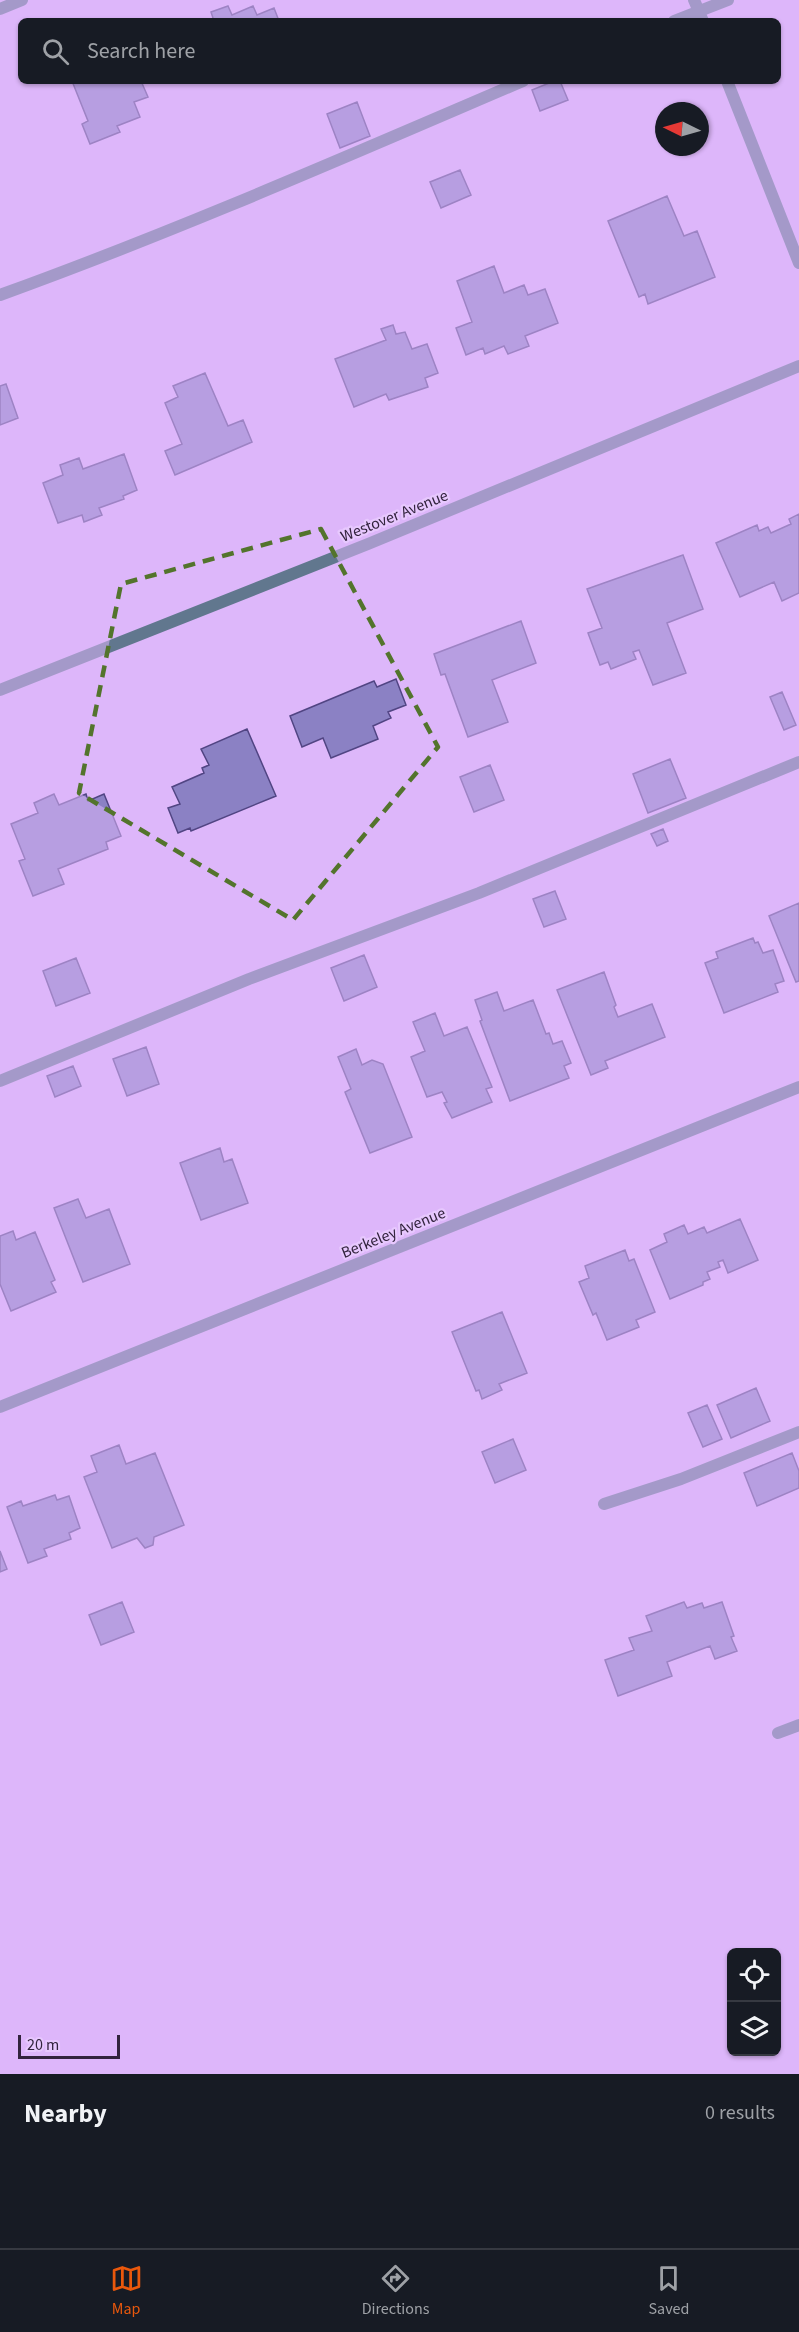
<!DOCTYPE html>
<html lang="en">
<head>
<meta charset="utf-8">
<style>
  :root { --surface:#171b24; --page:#242831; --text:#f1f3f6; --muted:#9ea1a6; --line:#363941; --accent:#ea580c }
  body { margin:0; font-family:"Source Sans 3",sans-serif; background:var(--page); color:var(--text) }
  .controls { position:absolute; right:18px; bottom:18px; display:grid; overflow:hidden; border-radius:9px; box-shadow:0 2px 4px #0004 }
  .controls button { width:54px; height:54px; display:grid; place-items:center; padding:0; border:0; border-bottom:2px solid var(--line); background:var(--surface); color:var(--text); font:30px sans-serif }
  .compass { position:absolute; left:655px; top:102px; width:54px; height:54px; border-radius:50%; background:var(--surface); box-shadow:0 2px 4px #0004; rotate:275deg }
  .scale { position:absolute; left:18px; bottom:15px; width:102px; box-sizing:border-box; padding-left:6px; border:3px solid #32233d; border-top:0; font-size:16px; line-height:21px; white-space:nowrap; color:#32233d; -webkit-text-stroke:4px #e7c8fe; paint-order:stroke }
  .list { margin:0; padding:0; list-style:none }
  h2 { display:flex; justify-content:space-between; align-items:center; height:78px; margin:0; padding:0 24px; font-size:26px }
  h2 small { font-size:20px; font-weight:400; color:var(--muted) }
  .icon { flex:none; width:33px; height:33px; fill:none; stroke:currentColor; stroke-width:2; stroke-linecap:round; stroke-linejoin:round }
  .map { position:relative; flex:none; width:799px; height:2074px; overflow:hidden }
  .search { position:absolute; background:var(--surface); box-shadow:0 2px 4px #0004; left:18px; right:18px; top:18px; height:66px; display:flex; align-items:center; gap:15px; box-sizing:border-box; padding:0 21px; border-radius:9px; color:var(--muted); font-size:22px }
  .sheet { height:174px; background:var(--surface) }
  nav { display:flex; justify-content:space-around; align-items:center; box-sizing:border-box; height:84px; border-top:2px solid var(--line); background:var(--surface); font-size:16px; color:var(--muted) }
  nav a { display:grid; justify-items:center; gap:3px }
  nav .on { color:var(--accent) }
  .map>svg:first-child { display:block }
</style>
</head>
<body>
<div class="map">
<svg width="799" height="2074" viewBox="0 0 799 2074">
  <rect width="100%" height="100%" fill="#ddb7fa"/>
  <path fill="#8b81c4" stroke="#514583" stroke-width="1.5" d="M228,6l4,9 21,-9 4,9 17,-7 5,13h-65l-3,-9z
    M72,81h69l7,16 -14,5 6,15 -23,9 3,6 -30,12 -8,-20 6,-3z
    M554,81h6l8,19 -28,11 -8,-21z
    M357,102l13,34 -30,12 -13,-34z
    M460,170l11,25 -30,13 -11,-26z
    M667,196l17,40 13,-5 18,46 -67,27 -3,-10 -6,3 -31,-76z
    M494,266l10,27 20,-8 4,10 17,-6 13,34 -33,13 4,10 -21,8 -4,-8 -19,8 -2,-6 -17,7 -10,-27 16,-6 -15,-41z
    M393,325l3,9 9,-2 7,17 15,-5 11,29 -13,5 3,9 -39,13 -3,-6 -32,13 -19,-48 51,-19 -5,-11z
    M205,373l23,53 15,-6 9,22 -77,33 -10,-24 17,-7 -17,-41 13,-6 -5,-11z
    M6,384l12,34 -18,7v-39z
    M124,454l13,36 -14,6 1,3 -25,9 3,7 -18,7 -2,-7 -24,8 -15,-40 20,-8 -3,-10 19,-7 4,11z
    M799,514v79l-17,8 -8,-19 -34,15 -24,-54 41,-18 2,6 9,-4 3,6 20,-9 -2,-5z
    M683,555l20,54 -36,14 19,50 -33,12 -14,-35 -6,2 3,7 -25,10 -3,-7 -8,3 -12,-32 14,-5 -15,-39z
    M521,621l15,42 -44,17 16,42 -40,15 -23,-63 -4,1 -7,-21z
    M396,679l10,26 -18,7 3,6 -18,8 5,13 -47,19 -8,-20 -21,9 -12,-31 84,-35 3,6z
    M782,692l14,33 -12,5 -14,-33z
    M247,729l29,67 -85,35 -1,-3 -12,5 -10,-25 12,-4 -8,-17 32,-14 -2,-5 7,-3 -8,-16z
    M670,759l16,39 -38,15 -15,-39z
    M490,765l14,35 -30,12 -14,-35z
    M54,794l5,11 27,-11 2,7 16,-7 17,42 -15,6 2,7 -50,20 6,15 -31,12 -14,-35 6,-2 -14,-35 27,-11 -4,-10z
    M663,829l5,12 -11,5 -6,-12z
    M555,891l11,28 -22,8 -11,-28z
    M799,903v78l-3,1 -27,-66z
    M753,938l2,5 3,-1 5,11 10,-3 11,31 -9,3 3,8 -54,21 -19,-50 13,-5 -2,-6z
    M364,955l13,32 -33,14 -13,-33z
    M76,958l14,35 -34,13 -13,-35z
    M604,972l12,33 -2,2 4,10 34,-13 13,33 -60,24 3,7 -17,7 -34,-85z
    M497,992l7,19 29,-11 13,34 3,-1 4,11 9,-3 9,22 -7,3 5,12 -59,23 -30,-80 2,-1 -7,-20z
    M435,1013l9,23 23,-9 25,60 -6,2 6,13 -40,16 -8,-15 3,-1 -5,-10 -15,5 -16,-40 14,-6 -12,-29z
    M146,1047l13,37 -32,12 -14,-37z
    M356,1049l6,16 10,-5 11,4 29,73 -42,16 -25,-61 6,-3 -13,-32z
    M73,1066l8,20 -26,11 -8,-21z
    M220,1148l4,14 8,-3 16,44 -47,17 -21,-57z
    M78,1199l8,19 23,-9 21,55 -47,18 -29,-74z
    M740,1219l18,41 -30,13 -5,-13 -5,2 2,5 -13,5 3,7 -7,3v3l-33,14 -20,-49 17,-8 -3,-8 20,-9 4,9 16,-7 3,6z
    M13,1231l3,9 19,-8 20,48 -4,2 5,10 -45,19 -11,-27v-48z
    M625,1250l4,11 5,-2 21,53 -19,8 3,7 -32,13 -11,-27 -3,2 -14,-33 10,-4 -4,-12z
    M502,1312l25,61 -28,11 3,6 -20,9 -3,-9 -3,1 -24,-59z
    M756,1388l14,33 -39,17 -14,-33z
    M707,1405l15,34 -19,8 -15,-34z
    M513,1439l13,31 -31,13 -13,-31z
    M119,1445l7,19 29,-11 29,72 -30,12 -1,8 -8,3 -8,-10 -25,10 -28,-71 13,-5 -6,-16z
    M792,1453l7,18v17l-42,18 -13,-33z
    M55,1495l2,5 12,-4 11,32 -11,5 2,6 -27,10 3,7 -19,7 -21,-56 14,-6 2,5z
    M0,1551l7,18 -7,3z
    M122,1602l12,30 -33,13 -12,-30z
    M684,1602l3,6 15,-5 2,5 18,-6 12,34 -3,1 6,14 -22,8 -5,-13 -43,16 5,14 -54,20 -13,-36 29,-10 -5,-12 23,-7 -6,-15z"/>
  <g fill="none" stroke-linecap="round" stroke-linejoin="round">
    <path stroke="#61778e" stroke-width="12" d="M674,21l54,-21
      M0,295c177,-64 350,-140 523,-214
      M0,1081l249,-102 230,-86 320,-131
      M604,1504l77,-25 118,-47"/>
    <path stroke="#61778e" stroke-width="12" d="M694,0l9,21
      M0,9l22,-9
      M727,81l72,182
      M0,690l368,-146 431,-178
      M0,1407l799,-320
      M778,1733l21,-8"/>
  </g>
  <path d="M0 0H799V2074H0ZM321,529l117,218 -145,173 -214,-127 42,-209z" fill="#ddb7fa" fill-opacity=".55" fill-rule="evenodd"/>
  <path fill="none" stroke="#53742c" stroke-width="4.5" stroke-dasharray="12 8" stroke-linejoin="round" d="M321,529l117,218 -145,173 -214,-127 42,-209z"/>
  <g text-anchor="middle" stroke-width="4.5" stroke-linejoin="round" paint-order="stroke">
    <g font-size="16" fill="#32233d" stroke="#e7c8fe">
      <text transform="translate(394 515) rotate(-22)" y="6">Westover Avenue</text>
      <text transform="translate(393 1232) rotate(-22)" y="6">Berkeley Avenue</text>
    </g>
  </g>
</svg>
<div class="controls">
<button><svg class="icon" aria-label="locate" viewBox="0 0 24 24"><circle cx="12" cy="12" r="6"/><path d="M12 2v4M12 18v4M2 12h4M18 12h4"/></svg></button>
<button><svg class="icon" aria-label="layers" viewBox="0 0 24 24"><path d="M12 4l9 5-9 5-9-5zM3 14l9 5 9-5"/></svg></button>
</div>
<svg class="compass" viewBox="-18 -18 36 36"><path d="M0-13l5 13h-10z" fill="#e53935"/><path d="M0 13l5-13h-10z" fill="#9ea1a6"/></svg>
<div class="scale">20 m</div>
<div class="search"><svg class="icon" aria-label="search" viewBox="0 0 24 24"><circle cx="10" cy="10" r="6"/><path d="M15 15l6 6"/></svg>Search here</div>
</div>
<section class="sheet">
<h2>Nearby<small>0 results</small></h2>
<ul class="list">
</ul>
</section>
<nav>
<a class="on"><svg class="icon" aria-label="map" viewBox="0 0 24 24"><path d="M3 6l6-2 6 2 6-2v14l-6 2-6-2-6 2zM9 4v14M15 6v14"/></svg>Map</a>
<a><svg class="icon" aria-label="directions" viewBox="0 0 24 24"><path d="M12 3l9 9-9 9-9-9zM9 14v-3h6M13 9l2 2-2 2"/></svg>Directions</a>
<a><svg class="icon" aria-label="saved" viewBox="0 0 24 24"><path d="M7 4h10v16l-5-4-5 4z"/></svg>Saved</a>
</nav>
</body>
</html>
